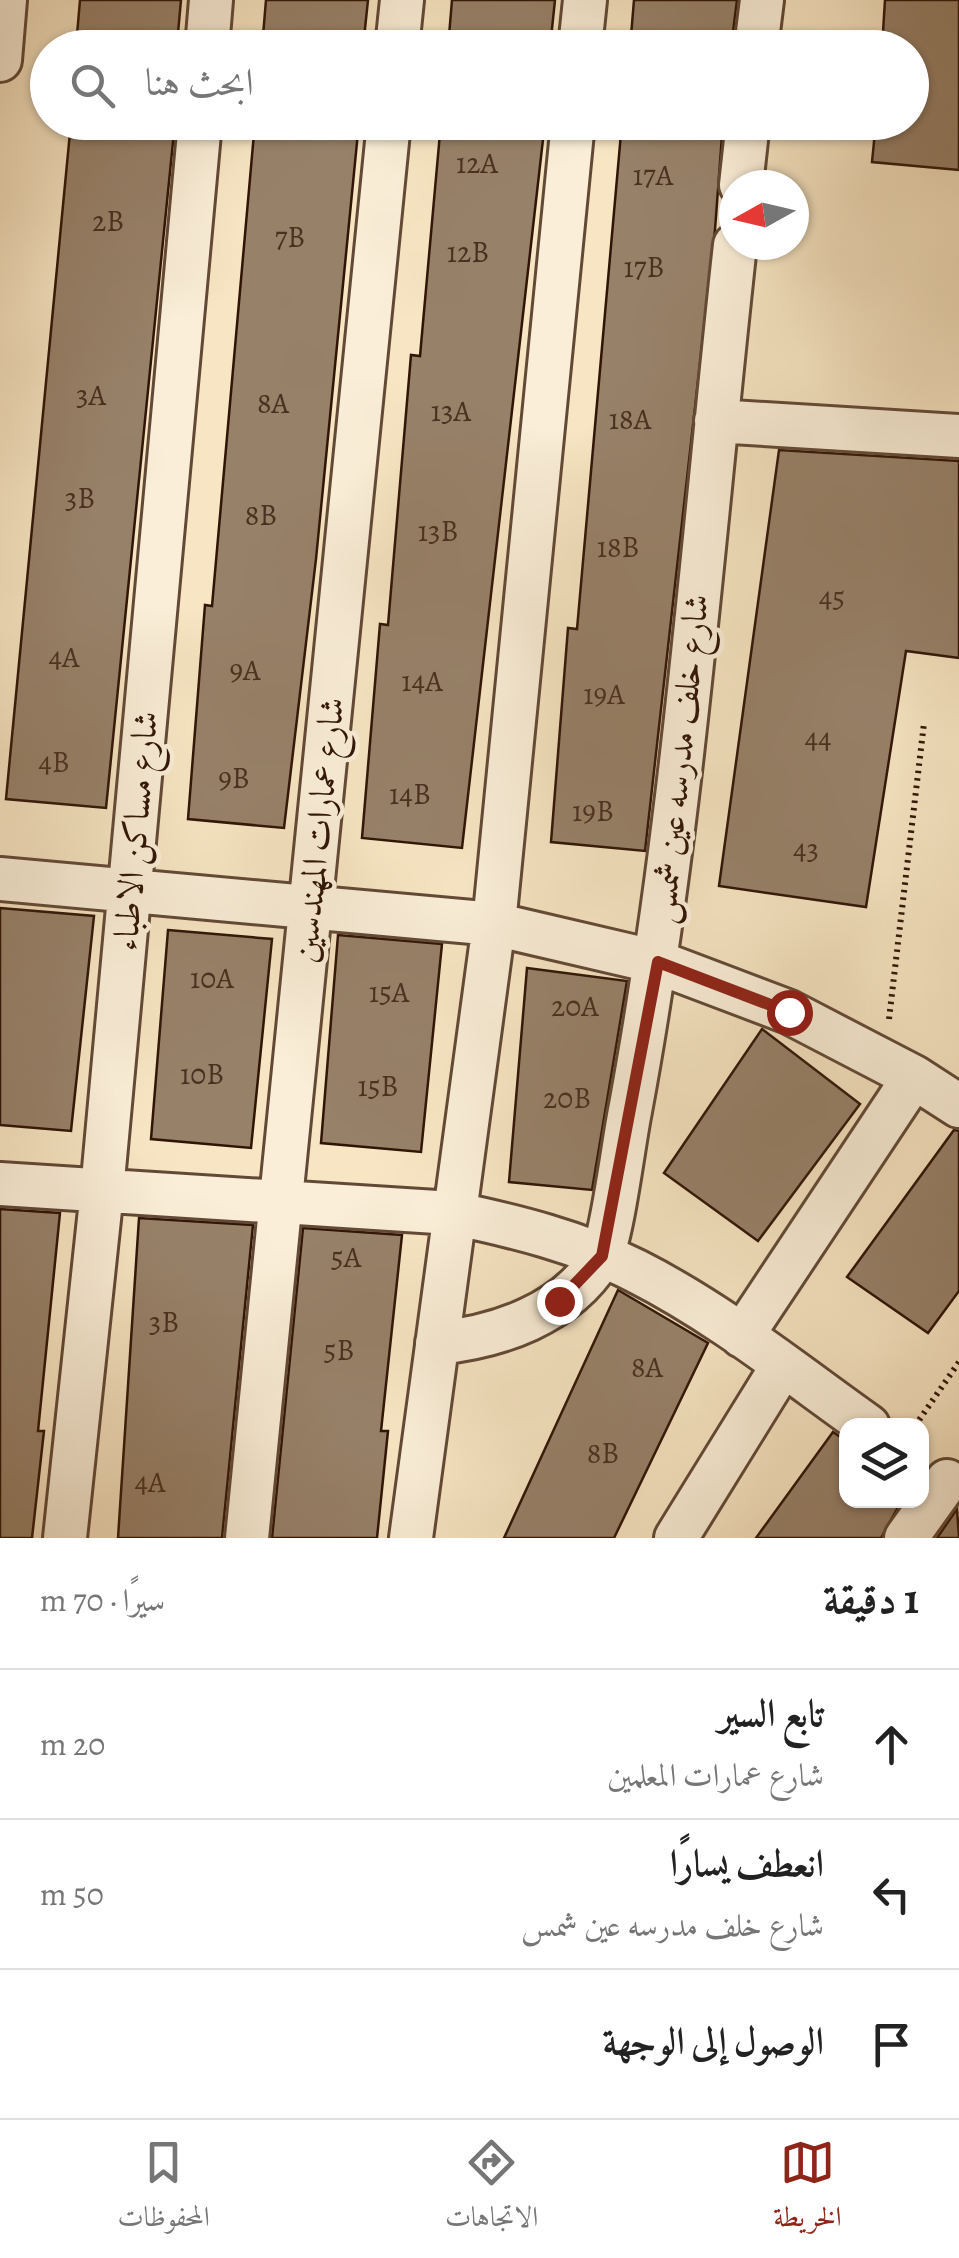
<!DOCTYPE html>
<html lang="ar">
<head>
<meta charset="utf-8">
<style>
  :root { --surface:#fff; --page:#f2f2f2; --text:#222; --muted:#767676; --line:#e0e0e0; --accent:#8f2418 }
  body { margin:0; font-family:Alegreya,Amiri,serif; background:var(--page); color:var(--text); direction:rtl }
  .controls { position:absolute; right:30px; bottom:30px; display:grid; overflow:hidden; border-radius:20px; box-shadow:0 2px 8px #0004 }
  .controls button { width:90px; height:90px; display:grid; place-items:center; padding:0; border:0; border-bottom:2px solid var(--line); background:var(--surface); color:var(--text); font:50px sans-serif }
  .compass { position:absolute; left:719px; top:170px; width:90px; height:90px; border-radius:50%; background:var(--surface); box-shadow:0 2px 8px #0004; rotate:262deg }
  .stop { position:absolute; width:30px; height:30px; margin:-22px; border:8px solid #8f2418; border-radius:50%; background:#fff }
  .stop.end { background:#8f2418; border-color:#fff; box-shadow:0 2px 10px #0008 }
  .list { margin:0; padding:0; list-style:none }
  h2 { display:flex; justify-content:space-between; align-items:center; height:130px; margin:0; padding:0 40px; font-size:42px }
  h2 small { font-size:32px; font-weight:400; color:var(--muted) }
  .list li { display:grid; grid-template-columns:65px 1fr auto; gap:30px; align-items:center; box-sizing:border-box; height:150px; padding:0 40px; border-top:2px solid var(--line) }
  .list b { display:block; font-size:38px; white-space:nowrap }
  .list p { margin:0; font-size:32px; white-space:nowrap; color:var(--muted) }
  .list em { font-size:32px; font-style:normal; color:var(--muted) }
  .icon { flex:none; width:55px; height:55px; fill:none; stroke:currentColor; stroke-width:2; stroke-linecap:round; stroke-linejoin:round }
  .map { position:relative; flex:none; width:959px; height:1538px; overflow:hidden; direction:ltr }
  .search { position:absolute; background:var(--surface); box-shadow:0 2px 8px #0004; left:30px; right:30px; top:30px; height:110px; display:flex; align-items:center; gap:25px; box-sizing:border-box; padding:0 35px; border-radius:55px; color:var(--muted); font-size:38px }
  .sheet { height:580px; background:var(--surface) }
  nav { display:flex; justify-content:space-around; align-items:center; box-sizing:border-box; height:140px; border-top:2px solid var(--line); background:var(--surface); font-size:28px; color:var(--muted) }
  nav a { display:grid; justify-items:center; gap:5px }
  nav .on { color:var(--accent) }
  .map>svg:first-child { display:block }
</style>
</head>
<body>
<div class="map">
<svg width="959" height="1538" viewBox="0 0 959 1538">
  <rect width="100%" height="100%" fill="#f7e5c3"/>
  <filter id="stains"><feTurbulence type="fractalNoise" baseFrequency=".002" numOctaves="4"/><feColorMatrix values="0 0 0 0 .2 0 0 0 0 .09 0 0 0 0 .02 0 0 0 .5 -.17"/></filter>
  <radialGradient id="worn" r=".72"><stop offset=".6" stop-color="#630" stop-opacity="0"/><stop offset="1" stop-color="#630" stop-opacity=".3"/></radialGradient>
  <path fill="#978169" stroke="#301507" stroke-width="2.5" d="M80,0h101l-4,44 -100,-9z
    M266,0h102l-5,48h-101z
    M452,0h103l-5,48h-102z
    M634,0h103l-6,48h-101z
    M885,0h74v170l-87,-8 4,-40h36v-74h-30z
    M71,122h104l-69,686 -100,-9z
    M255,122h104l-43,437 -32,269 -96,-9 17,-214 7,1z
    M441,122h104l-83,726 -100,-10 18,-214 8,1 23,-270 9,1z
    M622,122h101l-8,108 -70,621 -94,-9 17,-214 9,1z
    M779,450l180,11v197l-53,-7 -40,256 -147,-21z
    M0,908l94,8 -23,215 -71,-6z
    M168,930l104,9 -21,209 -100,-9z
    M338,935l104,9 -21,208 -100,-9z
    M527,968l100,13 -35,209 -83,-8z
    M762,1029l98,75 -102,137 -94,-68z
    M954,1130l5,1v160l-31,42 -81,-56z
    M0,1209l60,4 -22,218h6l-12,107h-32z
    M139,1218l114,7 -31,313h-104z
    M303,1228l99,7 -21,196h7l-11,107h-105z
    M618,1290l90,53 -94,195h-110z
    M833,1432l13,9v59h56l-21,38h-125z
    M957,1509l2,29h-22z"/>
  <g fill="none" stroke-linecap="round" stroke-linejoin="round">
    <g stroke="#624936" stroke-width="48">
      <path id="minor" d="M207,48l4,-48
        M397,48l5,-48
        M580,48l5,-48
        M756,48l6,-48
        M0,60l5,-60
        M741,185l7,-63
        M716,421l243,15
        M0,879l494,45 163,38 132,50 125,65 45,29
        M0,1184l452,29c63,13 127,29 184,58 83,42 156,101 232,155
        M742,1336l172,-259
        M437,1343c61,-6 129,-29 163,-84 12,-19 24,-120 30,-148 53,-286 73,-577 105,-866
        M65,1538l37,-347 98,-1069
        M247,1538l142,-1416
        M411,1538l83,-614 79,-802
        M676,1538l107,-173
        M906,1538l41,-57"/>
    </g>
    <path stroke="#301507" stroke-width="6" stroke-dasharray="2.5 5" stroke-linecap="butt" d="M889,1019l35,-296
      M915,1426l44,-64"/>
    <use href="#minor" stroke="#faeed8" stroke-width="42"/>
  </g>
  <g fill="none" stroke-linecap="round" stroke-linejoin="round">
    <path stroke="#8f2418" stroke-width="12" d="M559,1301l43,-45 56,-294 131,50"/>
  </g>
  <g text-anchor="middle" stroke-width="9" stroke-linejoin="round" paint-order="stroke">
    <g font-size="30" fill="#4a3020">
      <text x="477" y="173">12A</text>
      <text x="653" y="185">17A</text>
      <text x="108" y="231">2B</text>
      <text x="290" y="247">7B</text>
      <text x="468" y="262">12B</text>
      <text x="644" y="277">17B</text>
      <text x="91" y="405">3A</text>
      <text x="273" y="413">8A</text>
      <text x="451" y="421">13A</text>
      <text x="630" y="429">18A</text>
      <text x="80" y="508">3B</text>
      <text x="261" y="525">8B</text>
      <text x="438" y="541">13B</text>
      <text x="618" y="557">18B</text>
      <text x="832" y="607">45</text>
      <text x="64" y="667">4A</text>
      <text x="245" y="680">9A</text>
      <text x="422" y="691">14A</text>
      <text x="604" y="704">19A</text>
      <text x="818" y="748">44</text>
      <text x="54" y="772">4B</text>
      <text x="234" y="788">9B</text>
      <text x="410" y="804">14B</text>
      <text x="593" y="821">19B</text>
      <text x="806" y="859">43</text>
      <text x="212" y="988">10A</text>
      <text x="389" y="1002">15A</text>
      <text x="575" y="1016">20A</text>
      <text x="202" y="1084">10B</text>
      <text x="378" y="1096">15B</text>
      <text x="567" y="1108">20B</text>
      <text x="346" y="1267">5A</text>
      <text x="164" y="1332">3B</text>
      <text x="339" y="1360">5B</text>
      <text x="647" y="1377">8A</text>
      <text x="603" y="1463">8B</text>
      <text x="150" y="1492">4A</text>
    </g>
    <g font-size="35" fill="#301507" stroke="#faeed8">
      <text transform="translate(679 759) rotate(-84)" y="12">شارع خلف مدرسه عين شمس</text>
      <text transform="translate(318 830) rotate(-84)" y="12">شارع عمارات المهندسين</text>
      <text transform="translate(135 831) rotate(-85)" y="12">شارع مساكن الاطباء</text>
    </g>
  </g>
  <rect width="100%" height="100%" filter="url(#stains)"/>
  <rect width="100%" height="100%" fill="url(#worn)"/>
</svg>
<div class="controls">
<button><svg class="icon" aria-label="layers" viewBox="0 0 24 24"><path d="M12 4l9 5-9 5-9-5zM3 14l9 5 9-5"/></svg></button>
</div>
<svg class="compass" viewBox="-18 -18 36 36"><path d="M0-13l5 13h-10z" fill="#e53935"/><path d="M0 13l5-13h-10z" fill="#767676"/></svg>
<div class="stop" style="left:789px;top:1012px"></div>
<div class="stop end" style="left:559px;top:1301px"></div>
<div class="search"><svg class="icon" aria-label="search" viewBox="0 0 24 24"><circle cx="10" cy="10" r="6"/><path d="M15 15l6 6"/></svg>ابحث هنا</div>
</div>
<section class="sheet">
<h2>1 دقيقة<small>سيرًا · 70 m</small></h2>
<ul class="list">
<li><svg class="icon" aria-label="ahead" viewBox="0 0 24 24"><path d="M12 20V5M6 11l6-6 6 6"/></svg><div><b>تابع السير</b><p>شارع عمارات المعلمين</p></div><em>20 m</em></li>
<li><svg class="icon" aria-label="left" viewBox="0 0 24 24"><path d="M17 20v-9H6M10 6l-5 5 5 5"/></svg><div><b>انعطف يسارًا</b><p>شارع خلف مدرسه عين شمس</p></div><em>50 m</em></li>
<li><svg class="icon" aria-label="arrive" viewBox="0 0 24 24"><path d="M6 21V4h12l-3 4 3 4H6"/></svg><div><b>الوصول إلى الوجهة</b></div></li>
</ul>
</section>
<nav>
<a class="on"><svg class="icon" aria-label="map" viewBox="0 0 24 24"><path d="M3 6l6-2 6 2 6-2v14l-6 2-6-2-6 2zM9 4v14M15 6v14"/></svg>الخريطة</a>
<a><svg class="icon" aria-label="directions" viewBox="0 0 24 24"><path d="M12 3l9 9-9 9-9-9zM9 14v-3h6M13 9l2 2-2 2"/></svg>الاتجاهات</a>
<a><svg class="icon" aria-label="saved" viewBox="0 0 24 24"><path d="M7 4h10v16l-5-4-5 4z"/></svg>المحفوظات</a>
</nav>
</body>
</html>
